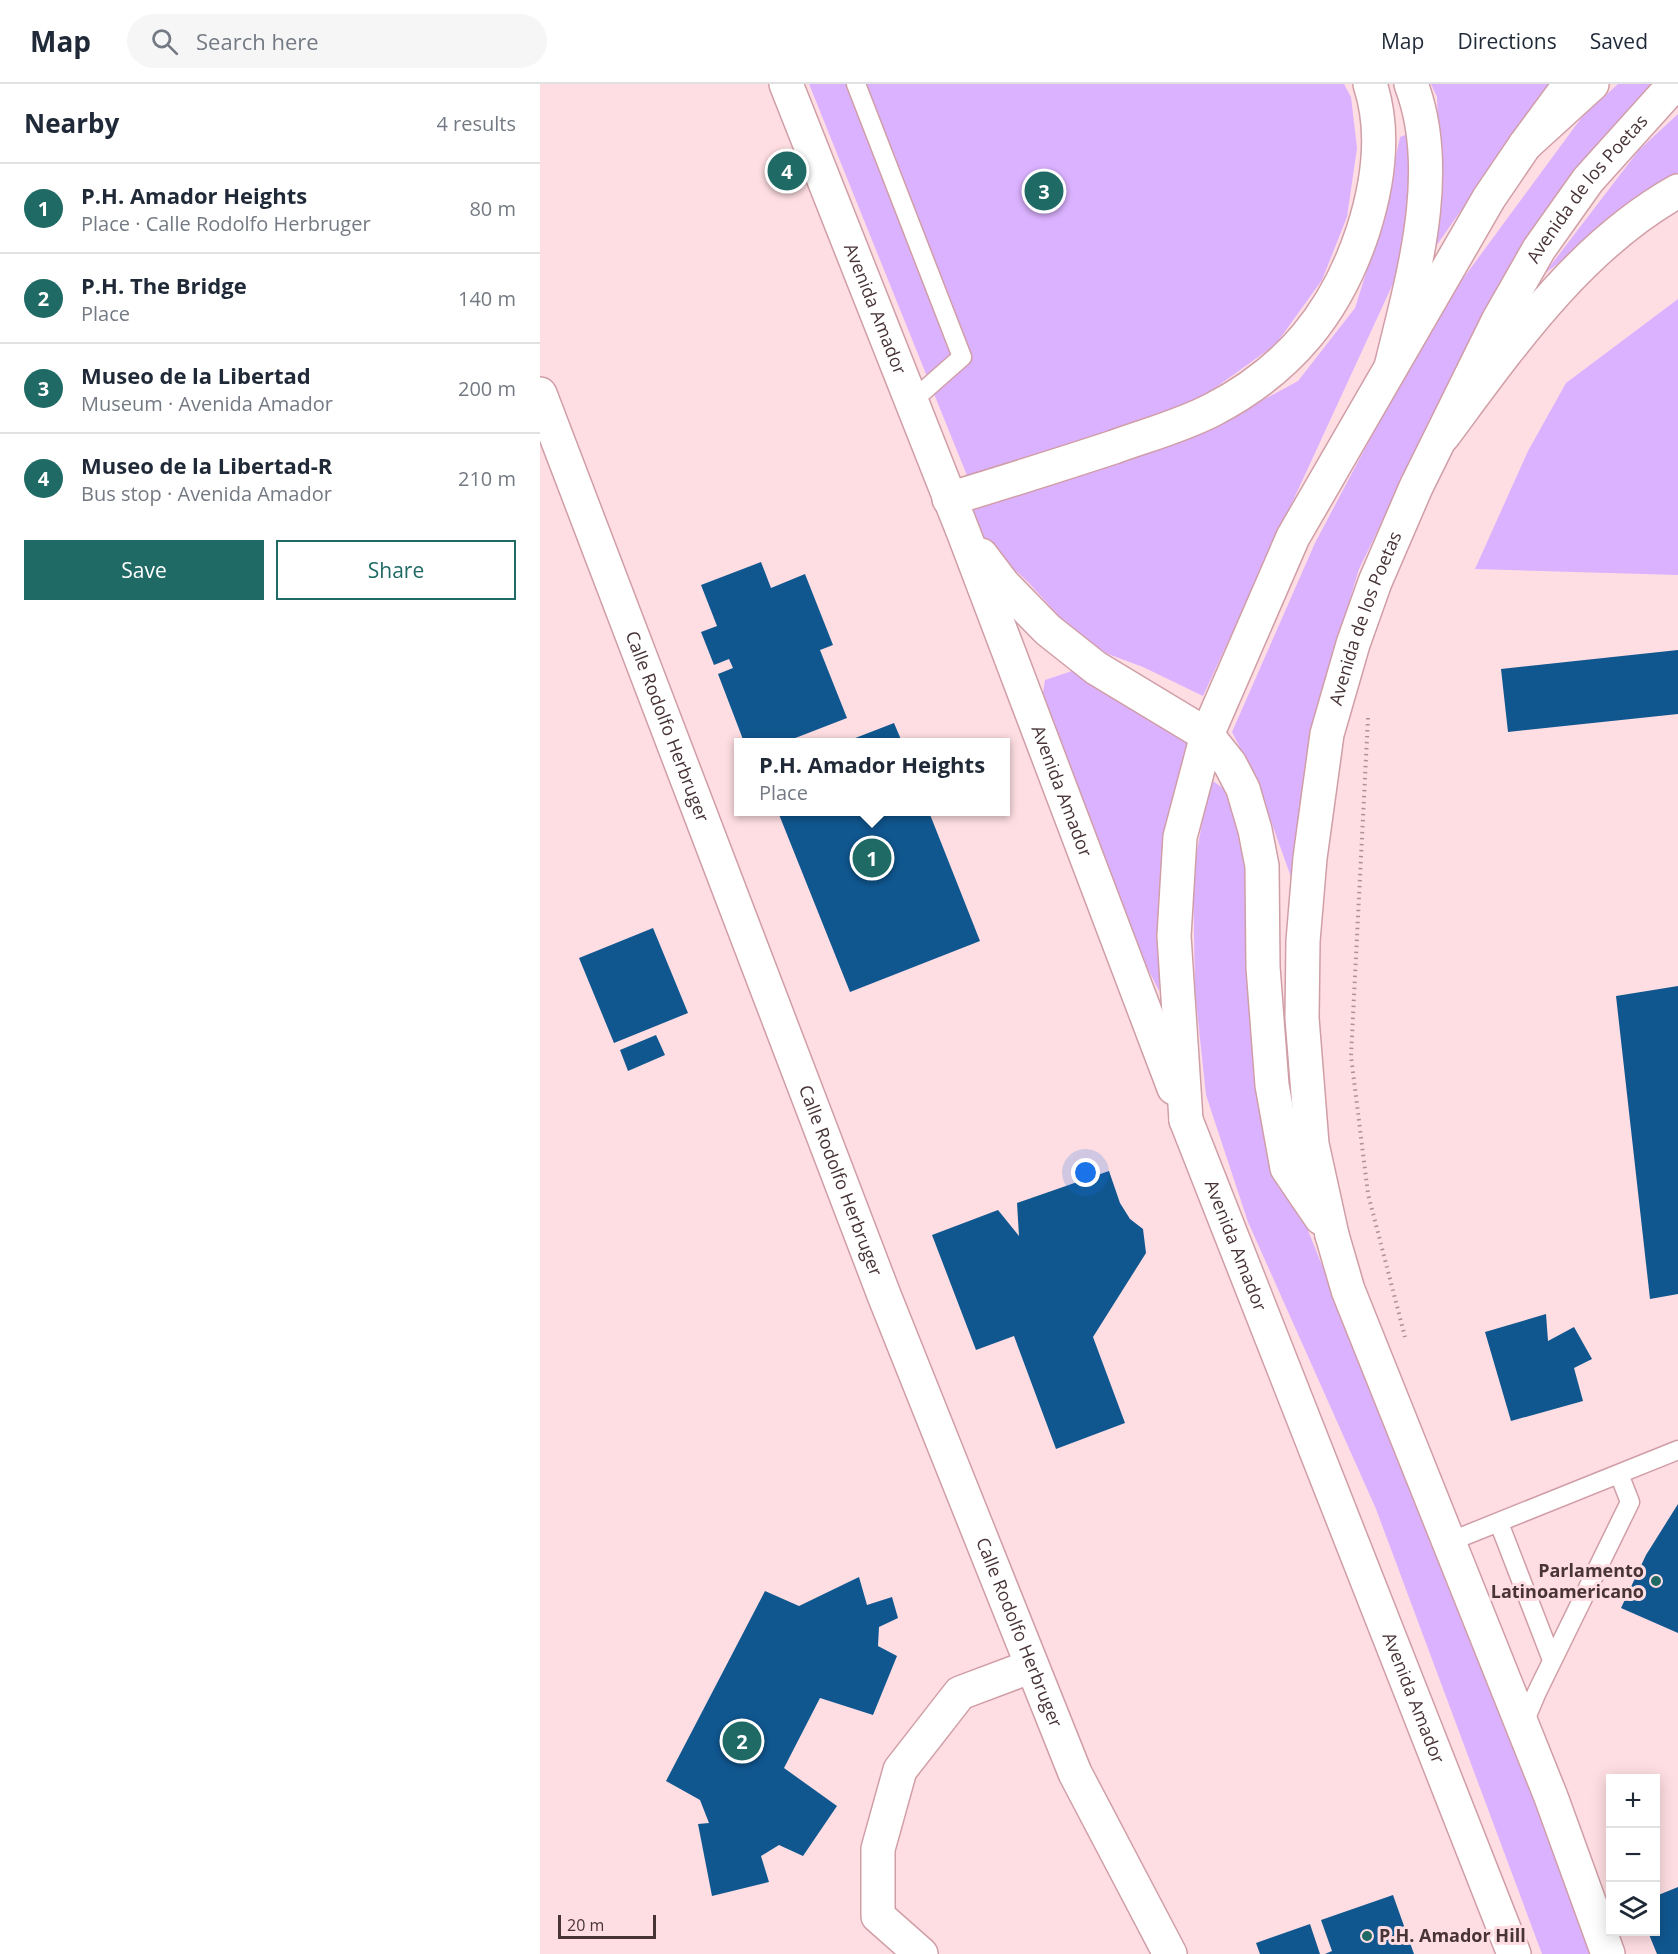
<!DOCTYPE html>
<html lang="en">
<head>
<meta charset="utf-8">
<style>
  :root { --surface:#fff; --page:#f6f6f7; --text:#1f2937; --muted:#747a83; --line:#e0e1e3; --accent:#1f6a65 }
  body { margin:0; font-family:"Open Sans",sans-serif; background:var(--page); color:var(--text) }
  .controls { position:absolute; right:18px; bottom:18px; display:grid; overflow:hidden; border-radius:0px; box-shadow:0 3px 15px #0003 }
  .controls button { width:54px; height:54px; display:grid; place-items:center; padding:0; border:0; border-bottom:2px solid var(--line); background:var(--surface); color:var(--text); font:30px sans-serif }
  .scale { position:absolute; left:18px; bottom:15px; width:98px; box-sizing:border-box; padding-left:6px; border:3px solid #483437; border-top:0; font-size:16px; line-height:21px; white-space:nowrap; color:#483437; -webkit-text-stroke:4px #fedee2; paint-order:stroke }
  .you { position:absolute; left:546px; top:1089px; width:21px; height:21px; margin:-15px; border:4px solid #fff; border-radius:50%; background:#1a73e8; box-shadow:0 0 0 9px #1a73e833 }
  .badge { display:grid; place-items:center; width:39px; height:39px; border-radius:50%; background:var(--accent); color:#fff; font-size:20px; font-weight:700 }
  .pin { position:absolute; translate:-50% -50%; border:3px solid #fff; box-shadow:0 2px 6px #0006 }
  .popup { position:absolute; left:194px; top:654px; width:276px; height:78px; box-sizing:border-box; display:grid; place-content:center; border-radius:0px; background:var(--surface); filter:drop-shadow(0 2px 4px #0005); font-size:20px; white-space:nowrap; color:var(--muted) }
  .popup b { font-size:22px; color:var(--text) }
  .popup::after { content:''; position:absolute; left:50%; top:100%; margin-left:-12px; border:12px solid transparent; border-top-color:var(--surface) }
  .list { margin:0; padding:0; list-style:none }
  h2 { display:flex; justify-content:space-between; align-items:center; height:78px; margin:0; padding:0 24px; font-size:26px }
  h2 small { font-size:20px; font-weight:400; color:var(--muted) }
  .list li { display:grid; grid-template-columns:39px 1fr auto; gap:18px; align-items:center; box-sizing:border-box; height:90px; padding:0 24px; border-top:2px solid var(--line) }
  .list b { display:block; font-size:22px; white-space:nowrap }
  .list p { margin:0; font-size:20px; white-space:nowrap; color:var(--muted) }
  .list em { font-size:20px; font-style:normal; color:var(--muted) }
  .actions { display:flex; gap:12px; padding:18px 24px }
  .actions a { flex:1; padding:14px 0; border:2px solid var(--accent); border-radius:0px; text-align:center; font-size:21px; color:var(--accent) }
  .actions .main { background:var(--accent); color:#fff }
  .icon { flex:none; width:33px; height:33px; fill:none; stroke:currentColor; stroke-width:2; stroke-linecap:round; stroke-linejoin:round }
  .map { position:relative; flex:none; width:1138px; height:1870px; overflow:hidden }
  header { display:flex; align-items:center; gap:36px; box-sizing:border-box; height:84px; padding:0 30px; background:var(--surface); border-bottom:2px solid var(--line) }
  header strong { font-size:28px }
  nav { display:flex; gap:33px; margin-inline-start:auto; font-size:21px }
  .search { width:420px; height:54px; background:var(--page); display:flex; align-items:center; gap:15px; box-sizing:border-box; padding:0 21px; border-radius:33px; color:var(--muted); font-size:22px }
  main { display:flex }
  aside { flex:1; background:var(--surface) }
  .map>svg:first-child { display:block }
</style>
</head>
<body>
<header>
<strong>Map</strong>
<div class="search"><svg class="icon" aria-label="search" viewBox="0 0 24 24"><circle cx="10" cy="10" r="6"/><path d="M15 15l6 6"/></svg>Search here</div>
<nav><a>Map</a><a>Directions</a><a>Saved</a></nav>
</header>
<main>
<aside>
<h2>Nearby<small>4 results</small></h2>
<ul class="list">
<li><span class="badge">1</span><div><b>P.H. Amador Heights</b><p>Place · Calle Rodolfo Herbruger</p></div><em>80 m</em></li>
<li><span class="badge">2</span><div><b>P.H. The Bridge</b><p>Place</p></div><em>140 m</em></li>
<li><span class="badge">3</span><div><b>Museo de la Libertad</b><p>Museum · Avenida Amador</p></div><em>200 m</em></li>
<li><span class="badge">4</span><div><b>Museo de la Libertad-R</b><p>Bus stop · Avenida Amador</p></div><em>210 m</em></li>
</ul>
<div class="actions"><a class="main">Save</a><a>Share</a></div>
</aside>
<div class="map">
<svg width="1138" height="1870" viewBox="0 0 1138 1870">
  <rect width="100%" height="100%" fill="#fedee2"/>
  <path fill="#dbb2ff" d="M269,0h535l7,13 6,51 -10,69 -25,63 -46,64 -79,57 -229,77z
    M891,0h119l-116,165 6,-66 -3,-86z
    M1078,0h47l-148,181 -58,99 -100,205 -48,160 -20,148 -35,-98 -24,-47 83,-189 119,-225 148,-201z
    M1138,30v62l-134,98 95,-124z
    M871,49v61l-8,68 -200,434 -60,-29 -35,-13 -31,-18 -49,-54 -43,-39 -13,-35 145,-44 96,-37 85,-46 57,-73 27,-86 18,-85z
    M1138,215v276l-203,-6 53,-118 38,-68z
    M538,585l112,74 -23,88 -8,160 -52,-104 -66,-181 4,-26z
    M670,695l20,14 18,49 27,269 34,122 189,468 95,253h-51l-166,-445 -128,-287 -42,-127 -11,-103 -2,-119z"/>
  <path fill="#105790" d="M221,478l10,26 34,-14 28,71 -13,5 27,68 -62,24h-41l-26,-68 15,-6 -4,-9 -15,6 -13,-33 16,-6 -16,-41z
    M1138,566v64l-170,18 -7,-63z
    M354,639l8,19h-57z
    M238,728h151l51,129 -130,51z
    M113,844l35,85 -74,30 -35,-85z
    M1138,902v308l-28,5 -34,-303z
    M116,951l9,20 -37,16 -8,-21z
    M569,1087l11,32 10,16 13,10 3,24 -53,84 32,86 -69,26 -42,-113 -38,14 -44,-115 66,-25 21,26 -2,-33z
    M1006,1230l2,27 26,-14 18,32 -18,9 9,33 -72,20 -26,-89z
    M1138,1420v129l-57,-25 25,-53z
    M319,1493l8,28 25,-8 6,21 -19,9 -1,19 19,10 -24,59 -53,-17 -36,70 53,38 -34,50 -24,-11 -18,11 8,26 -57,14 -14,-72 11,-1 -9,-23 -34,-19 99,-190 34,15z
    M1138,1803v67h-21l-9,-22h8v-36z
    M853,1811l21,59h-89l7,-3 -11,-31z
    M770,1840l10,30h-60l-4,-11z"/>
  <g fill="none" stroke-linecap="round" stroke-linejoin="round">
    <g stroke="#d09ea6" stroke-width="21">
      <path id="service" d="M316,0l106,273 -51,45
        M959,1439l53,137
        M909,1458l229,-92
        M983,1641l14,-33 93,-190 -11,-28"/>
    </g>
    <g stroke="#d09ea6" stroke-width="36">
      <g id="minor">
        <path id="s1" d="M0,310l344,901 191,478 95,181"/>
        <path d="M381,1870l-43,-38v-67l22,-79 60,-77 72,-27"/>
      </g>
    </g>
    <g stroke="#d09ea6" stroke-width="36">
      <g id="secondary">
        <path id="s2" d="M646,1036l328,834"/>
        <path d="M792,1151l16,55 203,507 57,157"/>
      </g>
    </g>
    <g stroke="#d09ea6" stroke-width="36">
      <g id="primary">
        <path id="s3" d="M246,0l178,450 210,554"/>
        <path d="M441,471l22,29 45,46 48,38 111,67 23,29 13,25 12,41 7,36 1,101 9,118 15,83 34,50"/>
        <path d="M646,1036l-12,-184 6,-99 27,-102 86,-198 196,-339 36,-53 67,-61"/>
        <path id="s4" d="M792,1151l-20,-91 -10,-126 1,-77 7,-83 17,-124 26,-90 22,-62 41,-95 82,-166 41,-72 49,-69 82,-91 8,-5"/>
      </g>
    </g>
    <g stroke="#d09ea6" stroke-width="36">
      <path id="trunk" d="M985,61l45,-61
        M851,283c21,-87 54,-195 20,-283
        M903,352c67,-90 135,-189 235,-245
        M409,415c56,-17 110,-34 165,-52 33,-12 67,-21 98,-37 77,-40 124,-97 151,-179 15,-47 23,-99 7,-147"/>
    </g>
    <path stroke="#ac9295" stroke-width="4" stroke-dasharray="1.5 4.5" stroke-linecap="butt" d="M828,634l-17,338 17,138 37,143"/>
    <use href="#service" stroke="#fff" stroke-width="18"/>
    <use href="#minor" stroke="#fff" stroke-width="33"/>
    <use href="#secondary" stroke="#fff" stroke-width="33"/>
    <use href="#primary" stroke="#fff" stroke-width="33"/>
    <use href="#trunk" stroke="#fff" stroke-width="33"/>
  </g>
  <g fill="#1f6a65" stroke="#fedee2" stroke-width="2">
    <circle cx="1116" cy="1497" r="6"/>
    <circle cx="827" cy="1852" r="6"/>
  </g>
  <g text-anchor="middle" stroke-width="6" stroke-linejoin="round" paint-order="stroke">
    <g font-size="18" fill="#483437" stroke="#fedee2">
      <text dy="6" stroke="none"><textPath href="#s4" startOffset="1113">Avenida de los Poetas</textPath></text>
      <text dy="6" stroke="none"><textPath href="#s3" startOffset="242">Avenida Amador</textPath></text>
      <text dy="6" stroke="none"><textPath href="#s4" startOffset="627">Avenida de los Poetas</textPath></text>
      <text dy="6" stroke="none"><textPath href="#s1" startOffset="356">Calle Rodolfo Herbruger</textPath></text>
      <text dy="6" stroke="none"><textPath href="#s3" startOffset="759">Avenida Amador</textPath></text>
      <text dy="6" stroke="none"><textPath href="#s1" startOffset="842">Calle Rodolfo Herbruger</textPath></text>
      <text dy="6" stroke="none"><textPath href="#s2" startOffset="135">Avenida Amador</textPath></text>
      <text dy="6" stroke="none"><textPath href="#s1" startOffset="1328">Calle Rodolfo Herbruger</textPath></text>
      <text dy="6" stroke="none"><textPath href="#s2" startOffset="621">Avenida Amador</textPath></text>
    </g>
    <g font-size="18" font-weight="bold" fill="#483437" stroke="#fedee2" text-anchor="end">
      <text x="1104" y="1493">Parlamento<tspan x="1104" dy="21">Latinoamericano</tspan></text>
      <text x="839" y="1858" text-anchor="start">P.H. Amador Hill</text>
    </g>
  </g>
</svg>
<div class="controls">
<button>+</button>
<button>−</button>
<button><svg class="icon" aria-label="layers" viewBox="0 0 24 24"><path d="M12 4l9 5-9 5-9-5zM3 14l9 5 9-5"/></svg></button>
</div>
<div class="scale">20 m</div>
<div class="you"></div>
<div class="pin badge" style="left:332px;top:774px">1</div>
<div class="popup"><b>P.H. Amador Heights</b>Place</div>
<div class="pin badge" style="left:202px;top:1657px">2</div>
<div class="pin badge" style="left:504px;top:107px">3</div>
<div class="pin badge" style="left:247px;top:87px">4</div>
</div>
</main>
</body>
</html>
